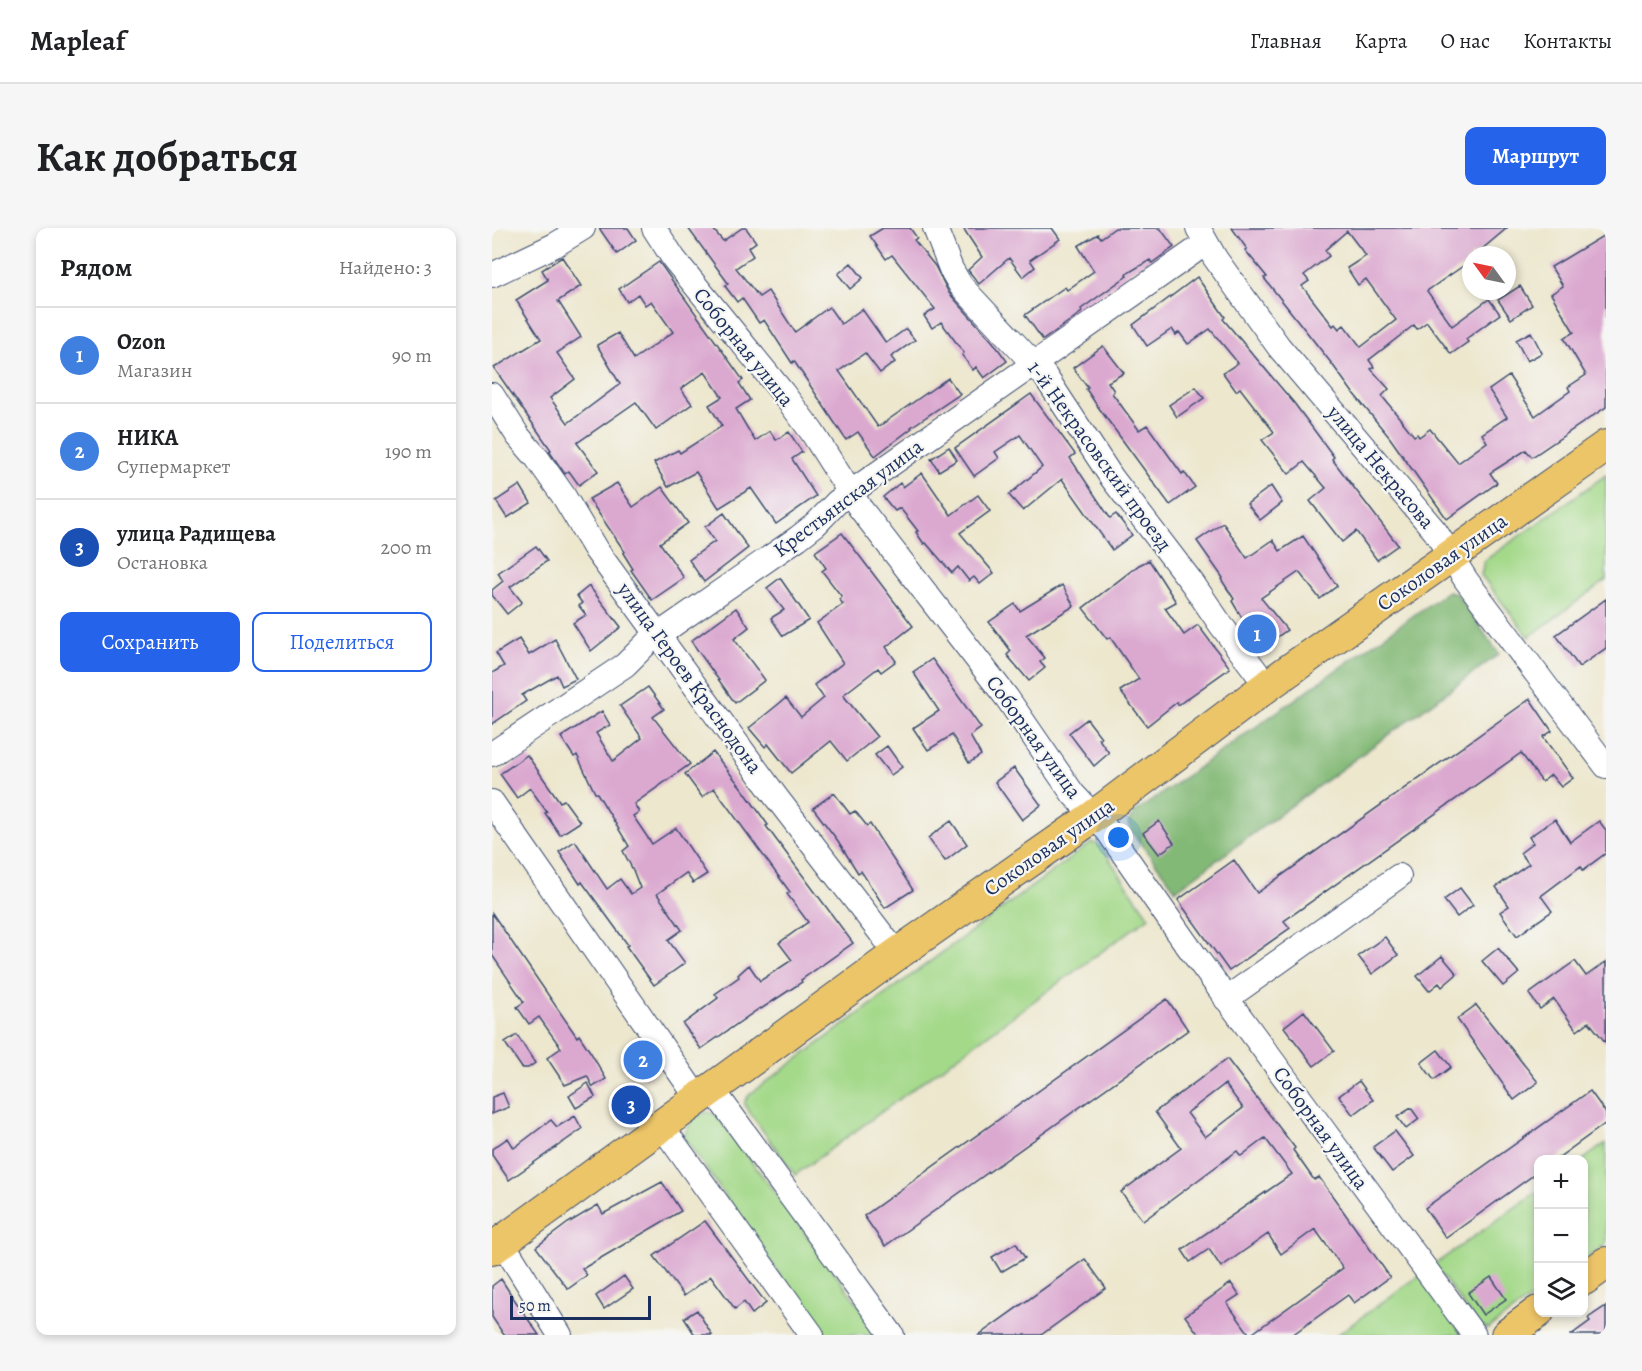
<!DOCTYPE html>
<html lang="ru">
<head>
<meta charset="utf-8">
<style>
  :root { --surface:#fff; --page:#f6f6f6; --text:#202124; --muted:#757577; --line:#e0e0e0; --accent:#2563eb }
  body { margin:0; font-family:Alegreya,serif; background:var(--page); color:var(--text) }
  .controls { position:absolute; right:18px; bottom:18px; display:grid; overflow:hidden; border-radius:12px; box-shadow:0 3px 9px #0003 }
  .controls button { width:54px; height:54px; display:grid; place-items:center; padding:0; border:0; border-bottom:2px solid var(--line); background:var(--surface); color:var(--text); font:30px sans-serif }
  .compass { position:absolute; left:970px; top:18px; width:54px; height:54px; border-radius:50%; background:var(--surface); box-shadow:0 3px 9px #0003; rotate:303deg }
  .scale { position:absolute; left:18px; bottom:15px; width:141px; box-sizing:border-box; padding-left:6px; border:3px solid #1b2f5e; border-top:0; font-size:16px; line-height:21px; white-space:nowrap; color:#1b2f5e; -webkit-text-stroke:4px #f6f6f2; paint-order:stroke }
  .you { position:absolute; left:627px; top:610px; width:21px; height:21px; margin:-15px; border:4px solid #fff; border-radius:50%; background:#1a73e8; box-shadow:0 0 0 9px #1a73e833 }
  .badge { display:grid; place-items:center; width:39px; height:39px; border-radius:50%; background:var(--accent); color:#fff; font-size:20px; font-weight:700 }
  .pin { position:absolute; translate:-50% -50%; border:3px solid #fff; box-shadow:0 2px 6px #0006 }
  .list { margin:0; padding:0; list-style:none }
  h2 { display:flex; justify-content:space-between; align-items:center; height:78px; margin:0; padding:0 24px; font-size:26px }
  h2 small { font-size:20px; font-weight:400; color:var(--muted) }
  .list li { display:grid; grid-template-columns:39px 1fr auto; gap:18px; align-items:center; box-sizing:border-box; height:96px; padding:0 24px; border-top:2px solid var(--line) }
  .list b { display:block; font-size:22px; white-space:nowrap }
  .list p { margin:0; font-size:20px; white-space:nowrap; color:var(--muted) }
  .list em { font-size:20px; font-style:normal; color:var(--muted) }
  .actions { display:flex; gap:12px; padding:18px 24px }
  .actions a { flex:1; padding:14px 0; border:2px solid var(--accent); border-radius:12px; text-align:center; font-size:21px; color:var(--accent) }
  .actions .main { background:var(--accent); color:#fff }
  .icon { flex:none; width:33px; height:33px; fill:none; stroke:currentColor; stroke-width:2; stroke-linecap:round; stroke-linejoin:round }
  .map { position:relative; flex:none; width:1114px; height:1107px; overflow:hidden; border-radius:12px }
  header { display:flex; align-items:center; gap:36px; box-sizing:border-box; height:84px; padding:0 30px; background:var(--surface); border-bottom:2px solid var(--line) }
  header strong { font-size:28px }
  nav { display:flex; gap:33px; margin-inline-start:auto; font-size:21px }
  .intro { display:flex; align-items:center; justify-content:space-between; box-sizing:border-box; height:144px; padding:0 36px }
  h1 { margin:0; font-size:42px }
  .button { padding:15px 27px; border-radius:12px; background:var(--accent); color:#fff; font-size:21px; font-weight:700 }
  main { display:flex; gap:36px; padding:0 36px }
  aside { flex:1; background:var(--surface); border-radius:12px; box-shadow:0 3px 9px #0003 }
  .map>svg:first-child { display:block }
</style>
</head>
<body>
<header>
<strong>Mapleaf</strong>
<nav><a>Главная</a><a>Карта</a><a>О нас</a><a>Контакты</a></nav>
</header>
<div class="intro"><h1>Как добраться</h1><a class="button">Маршрут</a></div>
<main>
<aside>
<h2>Рядом<small>Найдено: 3</small></h2>
<ul class="list">
<li><span class="badge" style="background:#3f7fe0">1</span><div><b>Ozon</b><p>Магазин</p></div><em>90 m</em></li>
<li><span class="badge" style="background:#3f7fe0">2</span><div><b>НИКА</b><p>Супермаркет</p></div><em>190 m</em></li>
<li><span class="badge" style="background:#1a4fb4">3</span><div><b>улица Радищева</b><p>Остановка</p></div><em>200 m</em></li>
</ul>
<div class="actions"><a class="main">Сохранить</a><a>Поделиться</a></div>
</aside>
<div class="map">
<svg width="1114" height="1107" viewBox="0 0 1114 1107">
  <rect width="100%" height="100%" fill="#f6f6f2"/>
  <filter id="ink" filterUnits="userSpaceOnUse"><feTurbulence type="fractalNoise" baseFrequency=".0167" numOctaves="2"/><feDisplacementMap in="SourceGraphic" scale="12" xChannelSelector="R" yChannelSelector="G"/><feConvolveMatrix kernelMatrix="1 2 1 2 8 2 1 2 1" color-interpolation-filters="sRGB"/></filter>
  <filter id="wash" filterUnits="userSpaceOnUse"><feTurbulence type="fractalNoise" baseFrequency=".008" numOctaves="4" result="noise"/><feDisplacementMap in="SourceGraphic" scale="24" xChannelSelector="R" yChannelSelector="G"/><feGaussianBlur stdDeviation="1.35" result="paint"/><feColorMatrix in="noise" values="0 0 0 0 0 0 0 0 0 0 0 0 0 0 0 0 0 1.4 0 .05"/><feComposite in="paint" operator="in"/></filter>
  <g filter="url(#wash)">
    <rect width="100%" height="100%" fill="#ede7ce"/>
    <path fill="#a4d98a" stroke="#608474" stroke-width="1.5" d="M1114,247v105l-77,57 -48,-62 3,-14z
      M599,615h4l6,4 48,70 -354,258 -50,-69v-5l5,-7z
      M214,884l10,2 165,221h-59l-138,-198c4,-13 9,-20 22,-25z
      M1114,915v101l-22,16 -1,-100z
      M1046,963v102l-50,36 -9,-3 -45,-61z
      M928,1047l42,60h-125z"/>
    <path fill="#83b976" stroke="#4f746a" stroke-width="1.5" d="M956,363l8,2 43,61 -323,236 -45,-59 -3,-8 6,-10z"/>
    <g id="blocks">
      <path fill="#dba9d0" fill-rule="evenodd" d="M107,0h29l8,12 -19,14z
        M196,0h24l11,13 19,-13h4l10,14 -8,6 5,8 -17,12 23,29 9,-6 27,41 34,-25 12,17 21,-15 24,34 20,-14 9,11 -24,17 4,5 -15,11 -15,-20 -26,18 39,56 70,-49 12,16 -49,33 1,1 -37,28 -17,-24 -12,8 -52,-79 -2,2 -28,-43 -5,3 -17,-25 -5,4 -12,-16 3,-3z
        M391,0h27l7,10 -3,2 21,26 14,27 44,49 14,19 -23,17 -8,-11 -3,3 -11,-15 2,-2 -23,-31 -9,6 -8,-12 11,-7 -43,-54 -6,4 -16,-23z
        M471,0h89l8,11 -30,21 5,7 -12,10 -14,-19 -30,26 -11,-14 14,-13z
        M623,0h45l14,19 -22,16 -2,-3 -24,14 1,2 -46,33 1,3 -39,28 -18,-25 40,-28 2,3 27,-19 -16,-25 20,-12 3,4z
        M740,0h275l-32,27h-4v3l-6,5 1,1 -39,27 25,35 37,-27 11,15 -34,25 2,3 -17,12 -24,-32 -10,7 -3,-4 -45,35 5,7 -3,2 18,20 -7,7 32,40 3,-2 2,3 11,-8 28,34 29,-21 -5,-8 25,-17 -18,-27 20,-14 26,40 35,-25 -2,-4 18,-12 -22,-37 10,-6 -23,-38 12,-8 -12,-19 55,-33v173l-74,50 -6,-7 -36,23 7,10 -50,36 -57,-81 -37,-45 -21,-29 -68,-86 3,-1 -22,-27 2,-1zM855,3l19,25 -19,12 11,17 8,-6 30,41 -35,27 -17,-22 -5,4 -4,-5 -2,2 -31,-40 7,-5 -5,-6 25,-19 -4,-6z
        M70,29l19,29 -23,15 23,36 -24,16 18,26 -25,19 18,25 52,-39 -23,-39 21,-12 16,26 39,-27 -22,-31 -6,4 -7,-11 -11,8 -8,-13 40,-27 84,118 -4,3 11,17 -14,9 19,32 15,-10 6,9 13,-8 13,20 -10,7 24,37 -40,28 -25,-36 -32,20 -23,-36 -28,15 -14,-24 24,-13 2,3 42,-27 -13,-21 13,-8 -17,-25 -24,17 11,15 -36,26 -20,-28 -59,41 21,28 -19,14 -10,-14 -4,3 -16,-23 2,-1 -57,-82 47,-29 -25,-39 32,-20 -6,-10z
        M359,35l12,15 -13,11 -12,-15z
        M705,49l28,40 -2,2 71,84 40,54 -2,2 66,86 -21,15 -21,-29 -14,11 -32,-41 16,-13 -22,-26 -15,12 -27,-34 12,-8 -34,-44 -4,3 -13,-18 15,-10 -28,-34 -22,15 -9,-12 -3,3 -4,-6 -25,17 -14,-21z
        M1028,58l12,19 -21,14 -13,-19z
        M1039,104l11,21 -15,8 -11,-21z
        M611,118l21,27 -16,9 6,9 -2,2 27,37 8,-5 35,49 2,-2 11,15 -25,18 -74,-101 -10,-15 2,-1 -15,-20z
        M704,159l8,11 -27,19 -8,-12z
        M539,166l44,60 -5,4 40,60 6,-4 16,21 -20,15 -50,-71 -39,32 -14,-16 33,-28 -22,-32 -25,17 4,6 -25,18 -19,-28z
        M457,219l8,13 -18,11 -8,-12z
        M430,245l29,42 27,-20 12,16 -30,22 34,40 -14,11 -6,-7 -5,4 -11,-14 -6,6 -26,-30 -2,1 -8,-12 2,-1 -18,-23 -5,3 -12,-14 17,-14 3,4z
        M125,255l16,24 29,-20 26,36 -28,20 24,35 -32,22 -21,-30 2,-1 -10,-16 2,-1 -36,-53z
        M28,257l11,18 -24,15 -11,-17z
        M779,258l11,17 -22,17 -13,-16z
        M232,285l24,35 -44,34 -15,-22 26,-19 -10,-14z
        M731,295l24,35 26,-18 7,11 23,-15 34,50 -17,13 -21,-27 -38,26 26,32 -27,19 -28,-48 2,-2 -13,-20 2,-1 -26,-37z
        M350,305l71,93 -27,21 10,14 -15,11 -3,-4 -35,27 34,42 -30,24 -16,-20 -40,32 -23,-29 -3,3 -16,-19 37,-30 15,19 23,-19 -10,-13 29,-22 -26,-40 26,-19 -4,-5 3,-2 -20,-26 4,-3 -11,-16z
        M44,318l11,15 -37,26 12,15 -15,12 -15,-19v-5l11,-9 -5,-8z
        M657,332l27,42 -11,6 19,27 14,-10 32,43 -52,37 -1,-3 -30,24 -27,-35 19,-12 -29,-42 -3,2 -24,-31 56,-43z
        M288,350l29,42 -26,16 -12,-18 13,-8 -17,-22z
        M570,357l12,21 -48,29 19,23 -5,4 5,6 -16,13 -22,-26 4,-4 -22,-29 26,-18 5,7z
        M97,358l32,41 -30,24 -18,-28 13,-8 -7,-9 3,-3 -5,-7z
        M1114,371v49l-27,19 -23,-32z
        M244,380l13,19 -15,12 31,41 -30,23 -44,-62z
        M27,411l10,16 26,-16 21,40 -14,7 -5,-11 -35,20 4,6 -34,23v-51l12,-7 -8,-13z
        M440,431l49,69 -11,8 11,19 -12,8 -17,-28 -24,15 -15,-22 26,-17 -26,-39z
        M156,459l16,22 -11,8 37,47 -56,40 5,8 -6,4 19,28 24,-16 31,46 -14,9 -7,-10 -29,21 25,36 -14,10 17,23 -31,22 -28,-39 2,-1 -46,-63 -2,2 -21,-32 16,-11 32,48 13,-10 11,15 9,-6 -7,-18 -10,-19 6,-5 -32,-53h-2l-18,-38 -3,2 -13,-20 41,-26 8,14 -14,8 17,28 29,-23 -22,-32z
        M1038,471l22,32 -9,6 30,41 -12,9 -10,-12 -9,7 -21,-29 -237,168 6,7 -61,43 -51,-71 56,-40 23,33z
        M595,491l14,18 -3,1 11,15 -15,13 -25,-33z
        M395,518l15,21 -11,8 -16,-20z
        M221,524l31,39 24,34 -2,1 87,117 -52,37 1,2 -41,27 -1,-1 -59,41 -18,-25 35,-26 -3,-4 24,-17 -1,-2 11,-10 11,16 32,-21 -13,-17 29,-21 -21,-28 3,-2 -76,-104 -12,9 -17,-23z
        M35,527l33,47 4,-2 16,22 -20,13 -15,-22 2,-1 -17,-24 -13,10 -17,-24z
        M522,540l27,37 -19,15 -27,-38z
        M342,565l16,21 5,-3 12,15 3,-2 43,66 -28,18 -24,-37 -3,2 -20,-32 -25,-33z
        M1063,591l15,23 29,-21 7,9v23l-23,17 -2,-4 -40,30 11,15 -35,25 -17,-24 9,-6 -13,-19 33,-23 -9,-11 13,-10 -4,-6z
        M459,593l16,23 -22,17 -17,-23z
        M667,593l15,22 -15,11 -16,-21z
        M968,660l13,17 -16,12 -13,-17z
        M0,685l85,124 2,-2 12,18 15,26 -13,8 -6,-11 -22,9 -18,-27 14,-10 -22,-31 -10,7 -12,-17 7,-5 -32,-47z
        M893,709l13,18 -26,19 -14,-18z
        M1006,720l21,25 -16,13 -21,-25z
        M950,728l15,18 -15,13 -3,-4 -10,8 -12,-15z
        M1083,733l11,15 20,-14v81l-17,-21 -12,9 -23,-32 -14,10 -11,-15z
        M675,771l21,31 -303,216 -21,-30z
        M984,777l62,77 -24,18 -57,-81z
        M812,783l30,40 -20,15 -30,-39z
        M25,807l18,28 -7,5h-6l-17,-25z
        M149,813l18,27 -15,11 -19,-27z
        M946,822l13,17 -17,13 -13,-17z
        M735,831l68,89 -2,2 21,30 5,-3 71,100 -36,26 -6,-8 -56,40h-93l-14,-19 46,-33 8,12 -12,8 23,32 93,-67 -28,-39 -34,25 -13,-20 -47,33 -12,-18 -19,13 -8,-12 110,-76 -27,-36 -24,18 -4,-5 -94,70 -22,-29 60,-44 -26,-36zM733,856l18,24 -38,29 -18,-24z
        M867,853l14,19 -20,15 -14,-19z
        M96,855l7,14 -19,11 -7,-12z
        M1098,863l16,22v10l-51,37h-16v11l-93,67 -21,-30z
        M11,865l6,14 -17,7v-17z
        M919,880l8,11 -13,10 -9,-12z
        M83,888l7,13 -73,51 -17,-25v-6l16,-11 6,10 37,-28 6,7z
        M903,903l19,25 -22,16 -19,-25z
        M170,954l19,29 -99,58 5,6 -19,14 -32,-42 32,-24 30,-18 5,9z
        M213,993l61,82 -14,11 -8,-12 -9,7 -24,-33 -27,20 -30,-40z
        M524,1015l9,15 -24,14 -9,-15z
        M593,1031l21,29 -65,47h-62z
        M132,1048l9,13 -29,20 -8,-13z
        M999,1049l15,22 -23,16 -15,-22z
        M9,1051l11,17 27,39h-35l-12,-18v-31z
        M1114,1078v29h-35l19,-14 -2,-3z
        M205,1082l15,25h-17l-11,-17z"/>
    </g>
  </g>
  <g filter="url(#ink)">
    <use href="#blocks" fill-opacity="0" stroke="#3a4b6f" stroke-width="1.5"/>
    <g fill="none" stroke-linecap="round" stroke-linejoin="round">
      <g stroke="#3a4b6f" stroke-width="26">
        <path id="minor" d="M162,0l20,31 108,133 30,40 48,76 147,190 66,96 34,36 78,112 289,393
          M443,0l16,41 10,17 84,90 67,102 81,106 28,41 46,61
          M706,0l17,30 64,89 156,184 31,49 140,186
          M0,47l63,-30 28,-17
          M0,167l26,41 19,22 26,37 33,55 180,247 121,157
          M0,526l133,-89 23,-23 150,-104 18,-14 21,-22 369,-259
          M0,574l207,298
          M734,771l173,-123
          M221,862l179,245
          M169,897l151,210
          M10,1014l58,93"/>
      </g>
      <g stroke="#3a4b6f" stroke-width="34">
        <path id="major" d="M0,1021l405,-295 197,-138 173,-130 339,-240
          M1092,1051l22,-16
          M1015,1107l31,-23"/>
      </g>
      <use href="#minor" stroke="#fff" stroke-width="24"/>
      <use href="#major" stroke="#edc569" stroke-width="32"/>
    </g>
  </g>
  <g text-anchor="middle" stroke-width="4.5" stroke-linejoin="round" paint-order="stroke">
    <g font-size="21" fill="#1b2f5e" stroke="#f6f6f2">
      <text transform="translate(252 119) rotate(51)" y="7">Соборная улица</text>
      <text transform="translate(608 228) rotate(54)" y="7">1-й Некрасовский проезд</text>
      <text transform="translate(889 239) rotate(50)" y="7">улица Некрасова</text>
      <text transform="translate(356 270) rotate(-37)" y="7">Крестьянская улица</text>
      <text transform="translate(950 334) rotate(-35)" y="7">Соколовая улица</text>
      <text transform="translate(198 450) rotate(54)" y="7">улица Героев Краснодона</text>
      <text transform="translate(542 509) rotate(54)" y="7">Соборная улица</text>
      <text transform="translate(557 619) rotate(-35)" y="7">Соколовая улица</text>
      <text transform="translate(829 900) rotate(54)" y="7">Соборная улица</text>
    </g>
  </g>
</svg>
<div class="controls">
<button>+</button>
<button>−</button>
<button><svg class="icon" aria-label="layers" viewBox="0 0 24 24"><path d="M12 4l9 5-9 5-9-5zM3 14l9 5 9-5"/></svg></button>
</div>
<svg class="compass" viewBox="-18 -18 36 36"><path d="M0-13l5 13h-10z" fill="#e53935"/><path d="M0 13l5-13h-10z" fill="#757577"/></svg>
<div class="scale">50 m</div>
<div class="you"></div>
<div class="pin badge" style="left:765px;top:406px;background:#3f7fe0">1</div>
<div class="pin badge" style="left:151px;top:832px;background:#3f7fe0">2</div>
<div class="pin badge" style="left:139px;top:877px;background:#1a4fb4">3</div>
</div>
</main>
</body>
</html>
